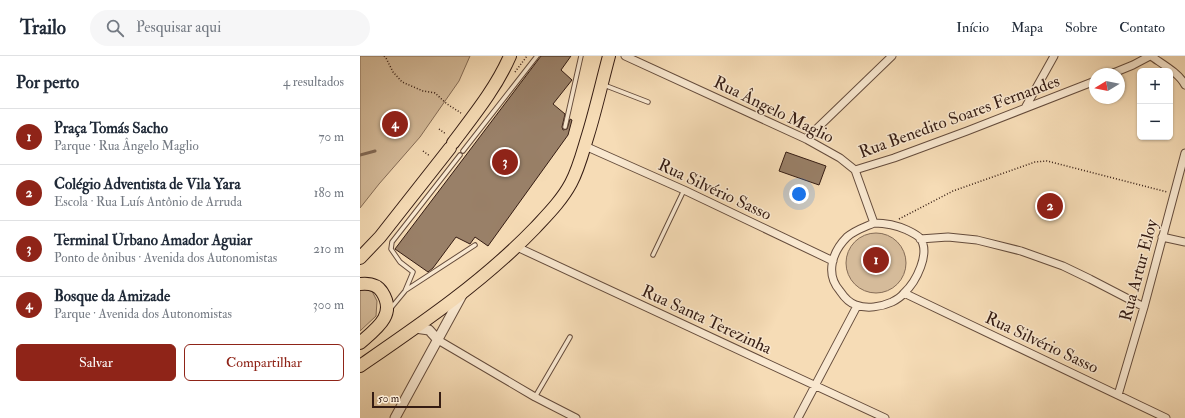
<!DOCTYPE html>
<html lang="pt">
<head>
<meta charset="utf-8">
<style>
  :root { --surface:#fff; --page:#f6f6f7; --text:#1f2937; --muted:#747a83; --line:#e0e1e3; --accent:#8f2418 }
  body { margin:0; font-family:"IM FELL Double Pica",serif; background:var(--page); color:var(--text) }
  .controls { position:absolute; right:12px; top:12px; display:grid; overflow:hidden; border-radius:6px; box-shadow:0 1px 3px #0004 }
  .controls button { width:36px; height:36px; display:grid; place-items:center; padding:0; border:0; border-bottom:1px solid var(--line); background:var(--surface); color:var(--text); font:20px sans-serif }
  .compass { position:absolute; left:729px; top:12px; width:36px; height:36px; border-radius:50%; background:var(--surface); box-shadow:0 1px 3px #0004; rotate:260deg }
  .scale { position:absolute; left:12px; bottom:10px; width:69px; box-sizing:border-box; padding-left:4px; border:2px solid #351c13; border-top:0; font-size:11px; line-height:14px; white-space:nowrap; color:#351c13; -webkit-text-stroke:3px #f9e8d0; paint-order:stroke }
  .you { position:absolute; left:439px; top:138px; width:14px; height:14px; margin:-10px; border:3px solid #fff; border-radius:50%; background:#1a73e8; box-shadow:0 0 0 6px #1a73e833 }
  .badge { display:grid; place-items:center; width:26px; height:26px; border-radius:50%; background:var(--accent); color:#fff; font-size:13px; font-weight:700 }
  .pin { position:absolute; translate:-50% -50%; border:2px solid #fff; box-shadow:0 1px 4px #0006 }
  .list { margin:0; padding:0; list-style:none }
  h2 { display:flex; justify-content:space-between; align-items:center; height:52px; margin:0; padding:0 16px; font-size:17px }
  h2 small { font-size:13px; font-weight:400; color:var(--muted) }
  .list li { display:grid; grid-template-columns:26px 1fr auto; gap:12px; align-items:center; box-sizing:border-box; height:56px; padding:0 16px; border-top:1px solid var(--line) }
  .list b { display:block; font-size:15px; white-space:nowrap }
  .list p { margin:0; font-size:13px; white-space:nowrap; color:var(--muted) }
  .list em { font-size:13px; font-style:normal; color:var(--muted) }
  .actions { display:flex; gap:8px; padding:12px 16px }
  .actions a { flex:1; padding:9px 0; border:1px solid var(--accent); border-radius:6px; text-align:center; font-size:14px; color:var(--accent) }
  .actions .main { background:var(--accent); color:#fff }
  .icon { flex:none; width:22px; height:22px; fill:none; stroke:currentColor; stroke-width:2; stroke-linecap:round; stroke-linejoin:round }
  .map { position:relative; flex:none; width:825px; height:362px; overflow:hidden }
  header { display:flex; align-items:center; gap:24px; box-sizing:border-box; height:56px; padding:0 20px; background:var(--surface); border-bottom:1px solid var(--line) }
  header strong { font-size:19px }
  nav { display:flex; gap:22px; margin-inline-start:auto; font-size:14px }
  .search { width:280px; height:36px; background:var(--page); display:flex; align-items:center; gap:10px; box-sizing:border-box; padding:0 14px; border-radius:22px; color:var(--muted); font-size:15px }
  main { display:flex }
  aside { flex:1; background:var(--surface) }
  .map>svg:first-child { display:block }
</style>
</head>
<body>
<header>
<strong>Trailo</strong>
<div class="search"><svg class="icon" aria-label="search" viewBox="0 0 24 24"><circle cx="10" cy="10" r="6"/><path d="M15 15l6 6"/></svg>Pesquisar aqui</div>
<nav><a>Início</a><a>Mapa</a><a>Sobre</a><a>Contato</a></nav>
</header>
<main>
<aside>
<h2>Por perto<small>4 resultados</small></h2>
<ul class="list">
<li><span class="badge">1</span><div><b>Praça Tomás Sacho</b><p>Parque · Rua Ângelo Maglio</p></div><em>70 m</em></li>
<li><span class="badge">2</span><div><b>Colégio Adventista de Vila Yara</b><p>Escola · Rua Luís Antônio de Arruda</p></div><em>180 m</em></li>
<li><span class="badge">3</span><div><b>Terminal Urbano Amador Aguiar</b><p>Ponto de ônibus · Avenida dos Autonomistas</p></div><em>210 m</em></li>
<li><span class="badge">4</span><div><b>Bosque da Amizade</b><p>Parque · Avenida dos Autonomistas</p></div><em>300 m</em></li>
</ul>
<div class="actions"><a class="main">Salvar</a><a>Compartilhar</a></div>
</aside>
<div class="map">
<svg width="825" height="362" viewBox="0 0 825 362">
  <rect width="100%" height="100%" fill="#f6dcb6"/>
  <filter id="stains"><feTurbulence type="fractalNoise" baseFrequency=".005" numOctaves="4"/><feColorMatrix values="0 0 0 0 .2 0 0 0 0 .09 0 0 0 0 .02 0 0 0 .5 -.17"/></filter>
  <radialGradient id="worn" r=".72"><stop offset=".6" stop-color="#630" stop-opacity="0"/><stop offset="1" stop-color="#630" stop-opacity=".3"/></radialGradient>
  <path fill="#d5bb9a" stroke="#856c56" d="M0,0h110l-11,25 -39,56 -41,47 -19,24z
    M486 207a30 30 0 1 1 60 0a30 30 0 1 1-60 0Z
    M0,233h4l8,2 5,10 -1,15 -16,15z"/>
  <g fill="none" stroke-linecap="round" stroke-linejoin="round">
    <path stroke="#816854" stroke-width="3" d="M0,99l15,-4"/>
  </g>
  <path fill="#998068" stroke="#351c13" d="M181,0h30l-10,14 11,10 -19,24 12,10 -3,13 1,3 4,-1 3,-10 2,1 -4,15 -80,111 -13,-9 -5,7 -14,-7 -23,31 -5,4 -33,-23z
    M426,96l40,14 -7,19 -40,-14z"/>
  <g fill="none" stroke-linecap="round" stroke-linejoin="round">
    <g stroke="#654c3c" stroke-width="5.5">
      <path id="service" d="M244,29l44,17
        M205,71l16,-71
        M103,95l74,-95
        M293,199l31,-65
        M46,234l69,-45
        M31,252l14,-17 8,-19 -13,-10 -9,-13 1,-7 68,-87
        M175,341l35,-60"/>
    </g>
    <g stroke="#654c3c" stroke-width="9">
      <path id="minor" d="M265,0l181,83 34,19 15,12 19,53
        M791,0c11,8 28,17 34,29
        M751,18l22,-9 17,-9
        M665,52l29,-52
        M446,83l86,-83
        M225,90l99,44 149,71
        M495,114l39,-12 73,-27 128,-50
        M514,167c12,0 22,2 33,7 4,2 9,4 13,8 11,15 -4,44 -16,55 -3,4 -8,7 -12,9 -11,5 -25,7 -36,3 -7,-2 -12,-8 -16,-14 -15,-17 -8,-39 7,-54 8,-7 18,-10 27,-14z
        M802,181l23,5
        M560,183l28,-2 29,3 44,11 42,15 27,13 54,28
        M157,191l368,171
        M544,237l262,125
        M78,284l97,57 41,21
        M758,339l26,-88 41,-154
        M438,362l59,-112"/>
    </g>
    <g stroke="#654c3c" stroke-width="11">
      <path id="tertiary" d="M55,272l14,2 9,10
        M35,362l67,-123"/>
    </g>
    <g stroke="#351c13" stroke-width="14">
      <path id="primary" d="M93,87c21,-28 43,-55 57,-87
        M0,202l20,-21 70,-89
        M0,228c9,-1 17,0 22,8 15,23 -6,37 -22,51
        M0,310c61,-42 123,-84 175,-138 13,-14 27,-28 36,-45 8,-15 12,-32 17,-48 8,-26 14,-53 21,-79"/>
    </g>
    <path stroke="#351c13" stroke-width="1.5" stroke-dasharray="1 2" stroke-linecap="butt" d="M24,0l2,2 7,14 9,10 21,9 12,2 12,11 14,9
      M155,16l12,-16
      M79,73l7,5
      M63,95l7,5
      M539,163l54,-28 82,-29 12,-1 12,3 108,28"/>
    <use href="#service" stroke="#f9e8d0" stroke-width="3.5"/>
    <use href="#minor" stroke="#f9e8d0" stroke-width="7"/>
    <use href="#tertiary" stroke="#f9e8d0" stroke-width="9"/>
    <use href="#primary" stroke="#f6dcb6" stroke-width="12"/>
  </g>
  <g text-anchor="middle" stroke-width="3" stroke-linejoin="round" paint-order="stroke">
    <g font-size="17" fill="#351c13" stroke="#f9e8d0">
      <text transform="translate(414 53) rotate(26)" y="6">Rua Ângelo Maglio</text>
      <text transform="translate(599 60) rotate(-20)" y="6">Rua Benedito Soares Fernandes</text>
      <text transform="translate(355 133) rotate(25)" y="6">Rua Silvério Sasso</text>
      <text transform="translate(778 214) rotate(-75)" y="6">Rua Artur Eloy</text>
      <text transform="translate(347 263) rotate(25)" y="6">Rua Santa Terezinha</text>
      <text transform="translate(682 286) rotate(25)" y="6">Rua Silvério Sasso</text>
    </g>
  </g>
  <rect width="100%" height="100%" filter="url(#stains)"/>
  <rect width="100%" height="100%" fill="url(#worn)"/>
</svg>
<div class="controls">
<button>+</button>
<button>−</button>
</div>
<svg class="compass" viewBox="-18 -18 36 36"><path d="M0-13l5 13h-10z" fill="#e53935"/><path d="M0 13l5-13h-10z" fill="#747a83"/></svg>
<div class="scale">50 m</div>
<div class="you"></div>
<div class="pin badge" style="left:516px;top:204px">1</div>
<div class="pin badge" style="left:690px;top:150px">2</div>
<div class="pin badge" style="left:145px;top:106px">3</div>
<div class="pin badge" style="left:35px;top:68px">4</div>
</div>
</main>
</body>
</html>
